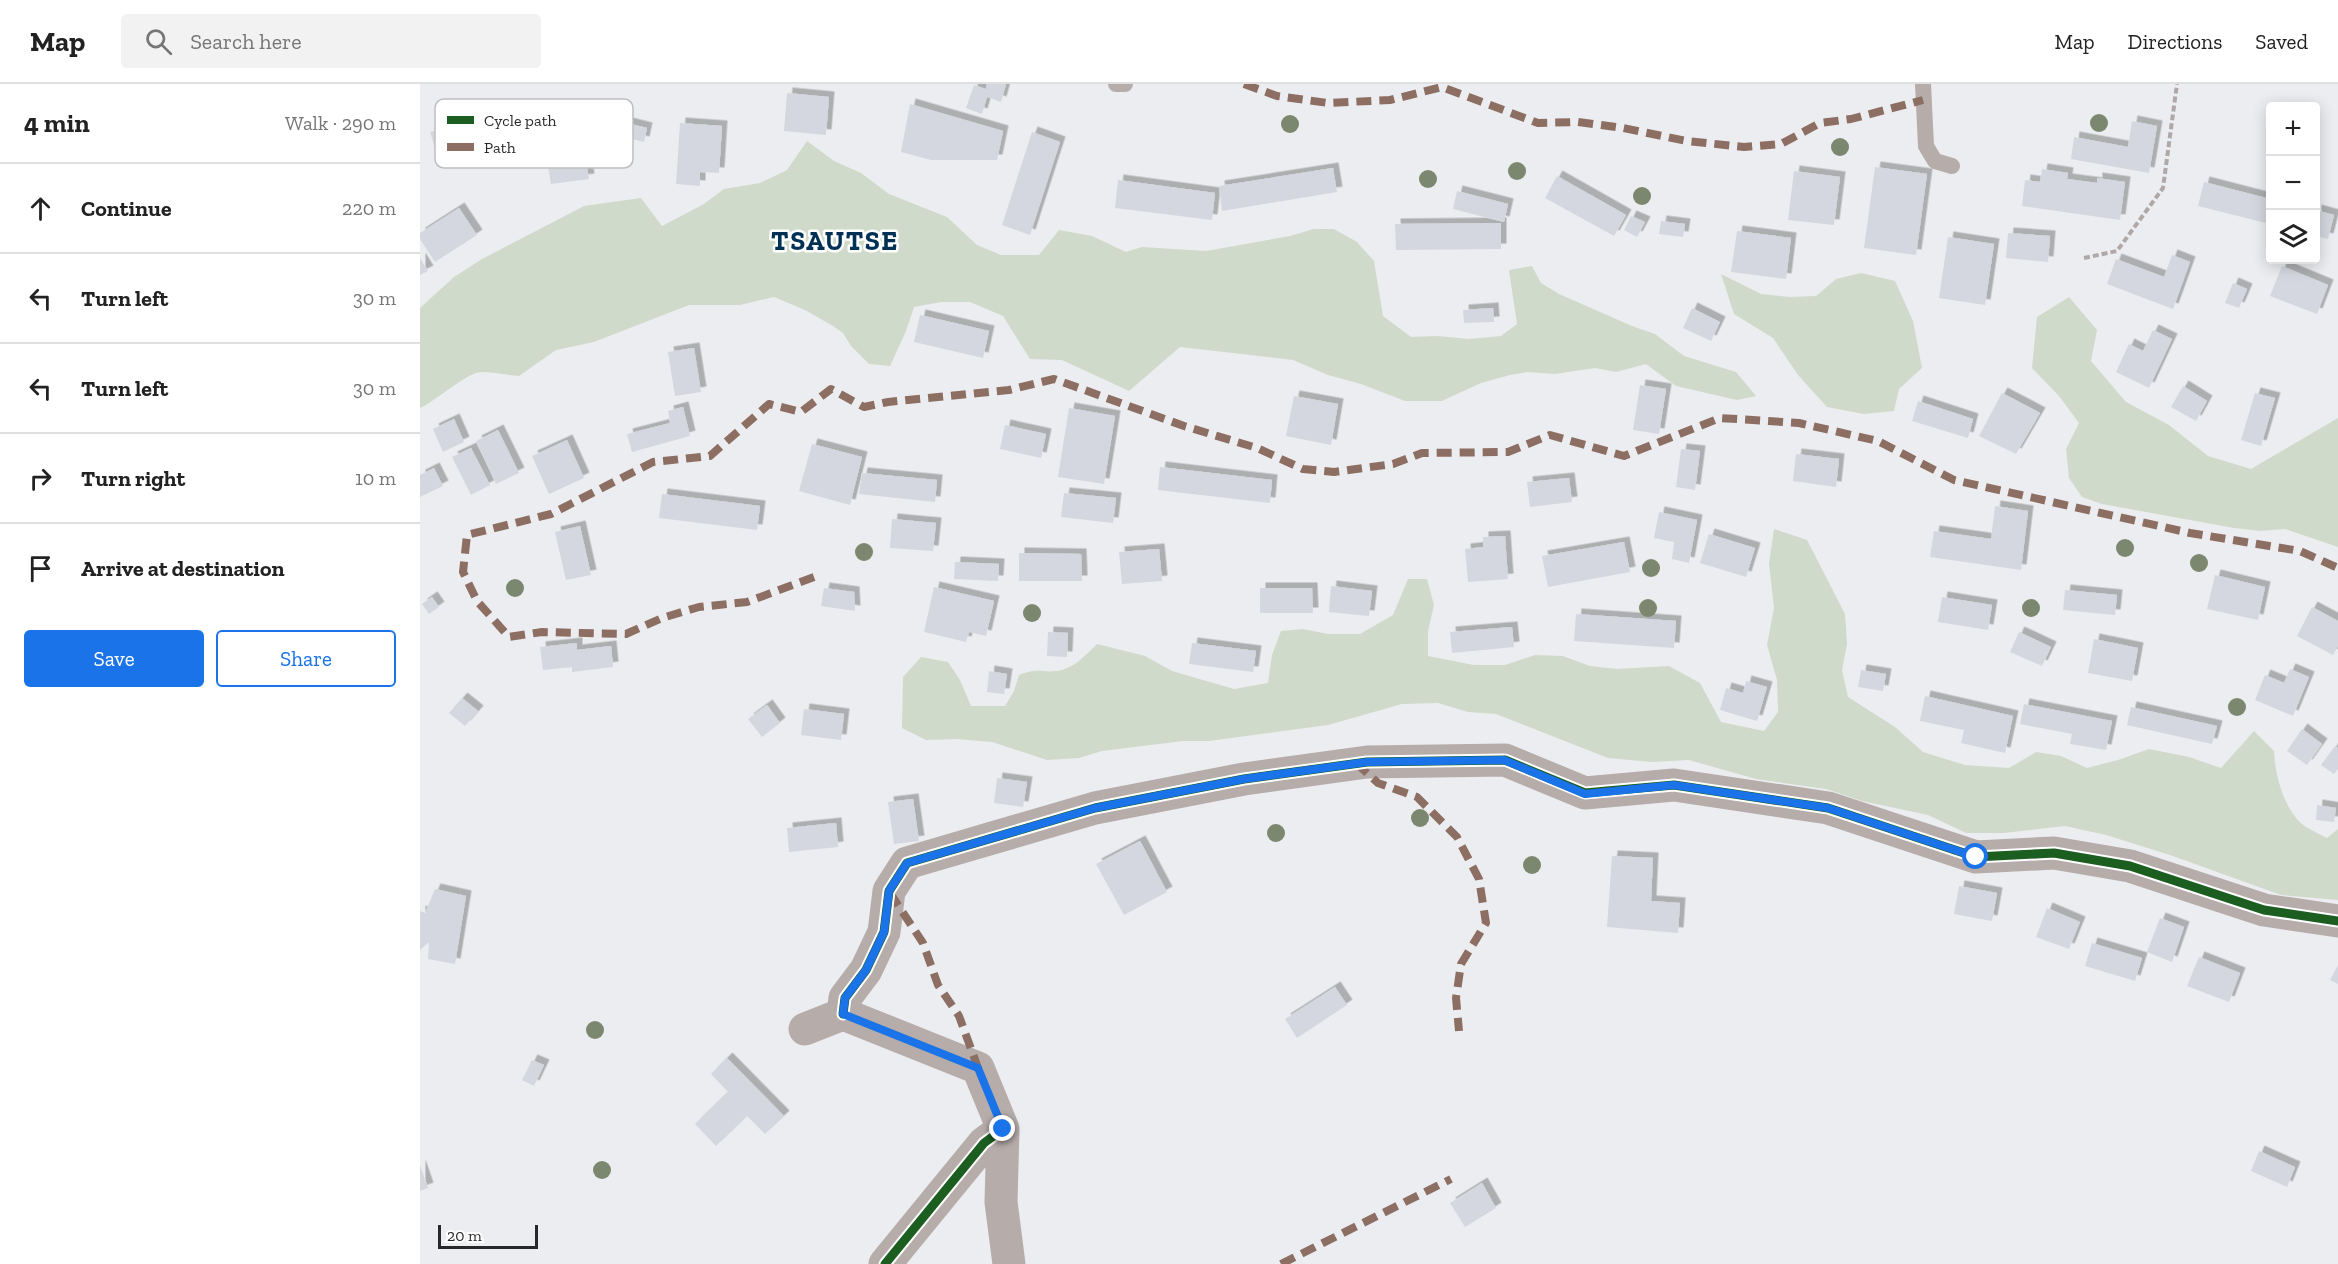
<!DOCTYPE html>
<html lang="en">
<head>
<meta charset="utf-8">
<style>
  :root { --surface:#fff; --page:#f2f2f2; --text:#222; --muted:#767676; --line:#e0e0e0; --accent:#1a73e8 }
  body { margin:0; font-family:"Zilla Slab",serif; background:var(--page); color:var(--text) }
  .controls { position:absolute; right:18px; top:18px; display:grid; overflow:hidden; border-radius:6px; box-shadow:0 3px 15px #0003 }
  .controls button { width:54px; height:54px; display:grid; place-items:center; padding:0; border:0; border-bottom:2px solid var(--line); background:var(--surface); color:var(--text); font:30px sans-serif }
  .scale { position:absolute; left:18px; bottom:15px; width:100px; box-sizing:border-box; padding-left:6px; border:3px solid #27282a; border-top:0; font-size:16px; line-height:21px; white-space:nowrap; color:#27282a; -webkit-text-stroke:4px #fff; paint-order:stroke }
  .stop { position:absolute; width:18px; height:18px; margin:-14px; border:4px solid #1a73e8; border-radius:50%; background:#fff }
  .stop.end { background:#1a73e8; border-color:#fff; box-shadow:0 2px 6px #0008 }
  .list { margin:0; padding:0; list-style:none }
  h2 { display:flex; justify-content:space-between; align-items:center; height:78px; margin:0; padding:0 24px; font-size:26px }
  h2 small { font-size:20px; font-weight:400; color:var(--muted) }
  .list li { display:grid; grid-template-columns:39px 1fr auto; gap:18px; align-items:center; box-sizing:border-box; height:90px; padding:0 24px; border-top:2px solid var(--line) }
  .list b { display:block; font-size:22px; white-space:nowrap }
  .list em { font-size:20px; font-style:normal; color:var(--muted) }
  .actions { display:flex; gap:12px; padding:18px 24px }
  .actions a { flex:1; padding:14px 0; border:2px solid var(--accent); border-radius:6px; text-align:center; font-size:21px; color:var(--accent) }
  .actions .main { background:var(--accent); color:#fff }
  .icon { flex:none; width:33px; height:33px; fill:none; stroke:currentColor; stroke-width:2; stroke-linecap:round; stroke-linejoin:round }
  .map { position:relative; flex:none; width:1918px; height:1180px; overflow:hidden }
  header { display:flex; align-items:center; gap:36px; box-sizing:border-box; height:84px; padding:0 30px; background:var(--surface); border-bottom:2px solid var(--line) }
  header strong { font-size:28px }
  nav { display:flex; gap:33px; margin-inline-start:auto; font-size:21px }
  .search { width:420px; height:54px; background:var(--page); display:flex; align-items:center; gap:15px; box-sizing:border-box; padding:0 21px; border-radius:6px; color:var(--muted); font-size:22px }
  main { display:flex }
  aside { flex:1; background:var(--surface) }
  .map>svg:first-child { display:block }
</style>
</head>
<body>
<header>
<strong>Map</strong>
<div class="search"><svg class="icon" aria-label="search" viewBox="0 0 24 24"><circle cx="10" cy="10" r="6"/><path d="M15 15l6 6"/></svg>Search here</div>
<nav><a>Map</a><a>Directions</a><a>Saved</a></nav>
</header>
<main>
<aside>
<h2>4 min<small>Walk · 290 m</small></h2>
<ul class="list">
<li><svg class="icon" aria-label="ahead" viewBox="0 0 24 24"><path d="M12 20V5M6 11l6-6 6 6"/></svg><div><b>Continue</b></div><em>220 m</em></li>
<li><svg class="icon" aria-label="left" viewBox="0 0 24 24"><path d="M17 20v-9H6M10 6l-5 5 5 5"/></svg><div><b>Turn left</b></div><em>30 m</em></li>
<li><svg class="icon" aria-label="left" viewBox="0 0 24 24"><path d="M17 20v-9H6M10 6l-5 5 5 5"/></svg><div><b>Turn left</b></div><em>30 m</em></li>
<li><svg class="icon" aria-label="right" viewBox="0 0 24 24"><path d="M7 20v-9h11M14 6l5 5-5 5"/></svg><div><b>Turn right</b></div><em>10 m</em></li>
<li><svg class="icon" aria-label="arrive" viewBox="0 0 24 24"><path d="M6 21V4h12l-3 4 3 4H6"/></svg><div><b>Arrive at destination</b></div></li>
</ul>
<div class="actions"><a class="main">Save</a><a>Share</a></div>
</aside>
<div class="map">
<svg width="1918" height="1180" viewBox="0 0 1918 1180">
  <defs>
    <filter id="shadow"><feDropShadow dx="5.5" dy="-5.5" stdDeviation="0" flood-color="#0004"/></filter>
  </defs>
  <rect width="100%" height="100%" fill="#ecedf0"/>
  <path fill="#d0daca" d="M387,57l27,20 27,12 28,21 58,23 30,28 24,10h38l20,-25 33,6 34,16 16,-5 64,4 84,-15 24,-7h20l23,13 17,19 9,55 28,21 26,-1 32,3 32,-3 16,-12 -8,-54 23,-4 9,17 18,11 73,32 23,8 29,22 52,16 20,24 -19,4 -61,-14 -30,-22 -30,8 -21,-4 -40,6 -28,-2 -17,3 -29,8 -39,18h-37l-44,-17 -33,-9 -35,-15 -113,-13 -51,44 -67,-31 -32,-1 -27,-43 -33,-14h-29l-27,5 -8,24 -16,35 -21,-2 -18,-18 -8,-13 -10,-7 -28,-16 -31,-13 -34,8h-51l-95,37 -38,8 -37,26c-12,-1 -26,-4 -38,-4 -15,1 -45,29 -61,36v-100l34,-31 28,-18 102,-53 57,-8 21,28 42,-22 20,-15 36,-6 27,-13z
    M1441,189l34,8 18,40 9,47 -23,21 -5,22 -30,3 -37,-7 -29,-32 -25,-37 -39,-24 -13,-40 40,20 28,3 27,-1 20,-17z
    M1649,213l28,33 -6,31 35,41 43,23 39,31 43,13 87,-51v129l-53,-18 -25,2 -26,-3 -132,-24 -20,-7 -13,-19 -3,-29 13,-26 -20,-27 -27,-28 5,-51z
    M1354,445l33,11 38,74 2,30 -5,26 6,27 47,30 28,25 42,13 44,3 27,-16 25,4 26,12 31,-8 31,-11 40,8 32,11 33,-37 20,20c1,24 10,61 32,76 6,4 14,7 21,11l11,-9v71l-57,-5 -111,-40 -64,-20 -41,-9 -61,7h-38l-38,-18 -66,-14 -36,-12 -70,-10 -67,-19 -37,2 -44,-4 -112,-44 -28,-2 -30,-9 -36,1 -74,21 -119,16h-26l-81,10 -23,7 -32,2 -55,-18 -36,-3 -30,1 -24,-12 1,-51 18,-20 27,5 12,18 11,26h34l9,-15 5,-16c20,-8 21,-2 38,-4 16,-2 29,-16 40,-27l48,12 27,15 62,18 34,-6 4,-28 9,-24 22,-2 25,5h32l33,-19 15,-36h19l7,26 -6,26v25l46,9h31l30,-10 28,1 27,10 27,3 52,-3 31,17 21,39 43,9 14,-19 -1,-32 -10,-35 7,-37 -5,-44z"/>
  <path fill="#d5d7e0" filter="url(#shadow)" d="M567,0h19l-5,18 -14,-5 -5,17 -16,-6 8,-23 12,4z
    M367,9l42,4 -3,38 -42,-4z
    M490,20l93,27 -6,29h-66l-30,-8z
    M72,31l8,29 -61,17 -9,-29z
    M1712,37l25,5 -8,47 -78,-14 3,-22 54,10z
    M207,39l20,5 -3,14 -20,-5z
    M260,39l42,3 -3,47 -19,-1v14l-24,-2z
    M612,48l28,10 -30,93 -28,-10z
    M164,65l5,30 -38,5 -5,-29z
    M1455,83l52,7 -11,81 -52,-7z
    M913,84l4,24 -115,19 -3,-25z
    M1622,85l26,4 -1,6 30,4v-5l28,4 -5,38 -98,-14 3,-26 15,2z
    M1374,87l46,6 -6,48 -46,-5z
    M1137,92l69,39 -12,21 -69,-38z
    M698,96l97,13 -3,27 -97,-12z
    M1784,98l66,17v25l-72,-18z
    M1037,107l51,13 -4,18 -51,-13z
    M39,124l18,27 -42,27 -15,-23v-6z
    M1896,126l18,5 -6,24 -12,-3z
    M1211,132l14,6 -8,15 -13,-7z
    M1241,137l24,3 -2,13 -24,-3z
    M1081,139v26l-105,1 -1,-26z
    M1317,147l54,7 -5,41 -55,-7z
    M1588,149l42,3 -2,26 -42,-4z
    M1528,153l46,7 -9,61 -46,-7z
    M1752,171l18,7 -17,47 -66,-25 9,-25 48,18z
    M0,174l8,13 -8,4z
    M1862,182l46,19 -11,29 -47,-18z
    M1813,199l14,6 -8,19 -14,-5z
    M1073,224l1,14 -30,1 -1,-13z
    M1272,224l28,14 -9,19 -28,-13z
    M500,231l69,16 -6,27 -69,-16z
    M1733,246l19,9 -23,49 -33,-16 13,-28 14,7z
    M274,264l7,44 -26,4 -7,-44z
    M1220,301l26,4 -7,45 -26,-4z
    M1763,302l24,15 -11,20 -25,-14z
    M1582,309l38,20 -24,41 -37,-18z
    M1835,309l20,5 -14,48 -20,-6z
    M874,312l44,8 -7,41 -45,-9z
    M1498,317l55,18 -5,19 -56,-17z
    M263,323l7,29 -58,16 -5,-18 43,-11 -2,-12z
    M649,324l46,8 -11,68 -46,-7z
    M34,335l10,23 -21,10 -10,-23z
    M585,341l41,9 -5,24 -41,-9z
    M78,346l21,43 -23,11 -20,-43z
    M147,356l17,38 -35,16 -17,-38z
    M392,360l50,13 -12,48 -51,-14z
    M51,364l19,37 -19,10 -19,-38z
    M1261,365l19,2 -5,39 -19,-3z
    M1376,370l43,5 -3,28 -43,-6z
    M740,383l112,13 -2,23 -112,-13z
    M14,384l9,18 -23,11v-22z
    M442,389l75,7 -2,22 -76,-8z
    M1149,394l3,24 -42,5 -3,-25z
    M644,409l52,5 -3,25 -52,-6z
    M242,410l98,12 -3,24 -98,-12z
    M1575,422l33,5 -7,59 -91,-13 4,-26 57,8z
    M1239,428l38,8 -8,43 -17,-4 2,-17 -20,-4z
    M472,435l44,4 -3,28 -43,-3z
    M160,442l11,49 -25,5 -11,-48z
    M1289,450l46,14 -9,29 -46,-14z
    M1085,452l3,43 -40,3 -3,-33 18,-2v-10z
    M1204,458l6,30 -82,15 -6,-31z
    M739,465l3,32 -40,3 -3,-32z
    M599,469l62,1 1,27h-63z
    M535,478l44,2 -1,17 -44,-2z
    M1795,491l50,12 -7,33 -51,-11z
    M911,502l41,5 -3,25 -40,-4z
    M514,503l60,14 -8,35 -17,-4 -3,10 -42,-10z
    M404,504l30,4 1,19 -34,-5z
    M840,504h52l1,25h-53z
    M1645,506l52,5 -2,20 -52,-5z
    M12,513l7,10 -10,7 -7,-10z
    M1522,513l50,8 -4,25 -50,-8z
    M1892,523l26,14v25l-5,9 -36,-19z
    M1156,530l100,7 -2,27 -100,-7z
    M1092,543l2,20 -62,6 -2,-21z
    M628,548l20,1 -1,24 -20,-1z
    M1599,548l32,15 -9,19 -32,-14z
    M1674,555l44,9 -6,33 -44,-8z
    M157,559v7l34,-4 2,21 -41,5v-5l-29,3 -3,-23z
    M772,559l64,8 -3,21 -64,-8z
    M1870,585l19,8 -16,39 -38,-16 10,-25 19,8z
    M1441,586l25,4 -3,17 -25,-4z
    M569,587l18,3 -3,20 -17,-2z
    M1326,597l21,6 -10,34 -37,-11 6,-22 17,5z
    M1505,612l88,20 -8,37 -44,-10 3,-13 -44,-9z
    M42,614l16,13 -13,15 -16,-13z
    M1604,620l88,17 -6,29 -36,-6 2,-10 -52,-10z
    M347,621l13,18 -18,14 -14,-18z
    M1711,623l86,19 -5,18 -85,-19z
    M384,625l40,5 -3,26 -40,-5z
    M1882,645l20,15 -15,21 -20,-14z
    M1915,662l3,2v21l-4,5 -13,-9z
    M577,694l30,4 -4,25 -29,-4z
    M493,715l6,42 -25,3 -6,-42z
    M1897,721l19,3 -2,14 -18,-2z
    M416,739l2,24 -49,5 -2,-24z
    M720,757l27,51 -43,23 -28,-51z
    M1192,772l41,2 -2,43 29,2 -2,30 -71,-6z
    M1539,802l38,7 -5,28 -38,-7z
    M15,805l31,7 -11,68 -27,-5 1,-17 -9,8v-39l5,2z
    M1627,824l33,14 -11,27 -33,-12z
    M1740,834l24,9 -12,35 -25,-10z
    M1672,859l50,15 -7,23 -50,-15z
    M1779,873l41,16 -11,29 -42,-16z
    M1918,881v19l-8,-4z
    M915,903l12,18 -50,33 -12,-19z
    M307,974l57,58 -19,18 -18,-18 -31,30 -21,-22 33,-32 -17,-18z
    M112,976l12,5 -10,21 -12,-6z
    M1839,1067l36,16 -8,20 -36,-16z
    M0,1081l8,23 -8,3z
    M1062,1099l14,25 -31,19 -15,-24z"/>
  <g fill="none" stroke-linecap="round" stroke-linejoin="round">
    <path stroke="#afa8a7" stroke-width="4" stroke-dasharray="6 3" stroke-linecap="butt" d="M1664,174l33,-7 46,-63 14,-104"/>
    <path stroke="#b6acaa" stroke-width="16" d="M696,0h9
      M1503,0l3,62 9,15 17,5"/>
    <path stroke="#b6acaa" stroke-width="33" d="M423,930l2,-16 21,-28 18,-38 5,-41 18,-28 188,-55 149,-29 123,-17 138,-2 80,33 89,-8 154,23 148,49 78,-4 76,13 134,44 74,11
      M385,945l38,-15 135,54 25,61 -2,73 8,62
      M465,1180l99,-121 19,-14"/>
    <path stroke="#8d6e63" stroke-width="8" stroke-dasharray="15 8" stroke-linecap="butt" d="M824,0l33,12 51,7 62,-3 52,-13 96,36 40,-1 45,6 64,13 57,6 37,-3 39,-21 31,-4 72,-19
      M394,493l-67,25 -48,5 -37,11 -36,16 -84,-2 -33,5 -32,-36 -14,-29 4,-37 84,-21 102,-52 57,-6 59,-52 32,8 30,-23 33,18 24,-5 121,-12 45,-11 130,47 73,22 46,21 31,3 59,-8 29,-11 86,-1 42,-17 74,21 96,-38 79,5 79,18 76,39 236,53 110,18 38,17
      M936,679l22,20 39,14 40,40 22,42 7,44 -25,41 -5,34 3,33
      M470,809l33,50 15,42 21,31 19,52
      M861,1180l170,-85"/>
    <g stroke="#fff" stroke-width="13">
      <path id="cycleway" d="M423,930l2,-16 21,-28 18,-38 5,-41 18,-28 188,-55 149,-29 123,-17 138,-2 80,33 89,-8 154,23 148,49 78,-4 76,13 134,44 74,11
        M465,1180l99,-121 19,-14"/>
    </g>
    <use href="#cycleway" stroke="#1b5e20" stroke-width="9"/>
  </g>
  <g fill="#7c876f">
    <circle cx="1679" cy="39" r="9"/>
    <circle cx="870" cy="40" r="9"/>
    <circle cx="1420" cy="63" r="9"/>
    <circle cx="1097" cy="87" r="9"/>
    <circle cx="1008" cy="95" r="9"/>
    <circle cx="1222" cy="112" r="9"/>
    <circle cx="1705" cy="464" r="9"/>
    <circle cx="444" cy="468" r="9"/>
    <circle cx="1779" cy="479" r="9"/>
    <circle cx="1231" cy="484" r="9"/>
    <circle cx="95" cy="504" r="9"/>
    <circle cx="1228" cy="524" r="9"/>
    <circle cx="1611" cy="524" r="9"/>
    <circle cx="612" cy="529" r="9"/>
    <circle cx="1817" cy="623" r="9"/>
    <circle cx="1000" cy="734" r="9"/>
    <circle cx="856" cy="749" r="9"/>
    <circle cx="1112" cy="781" r="9"/>
    <circle cx="175" cy="946" r="9"/>
    <circle cx="182" cy="1086" r="9"/>
  </g>
  <g fill="none" stroke-linecap="round" stroke-linejoin="round">
    <path stroke="#1a73e8" stroke-width="8" d="M583,1045l-25,-61 -135,-54 2,-16 21,-28 18,-38 5,-41 18,-28 188,-55 149,-29 123,-17 137,-2 81,34 89,-9 154,23 148,49"/>
  </g>
  <g text-anchor="middle" stroke-width="5" stroke-linejoin="round" paint-order="stroke">
    <g font-size="27" font-weight="bold" letter-spacing="1.5" fill="#003053" stroke="#fff">
      <text x="415" y="166">TSAUTSE</text>
    </g>
  </g>
  <rect x="15" y="15" width="198" height="69" rx="9" fill="#fff" stroke="#bebebf" stroke-width="1.5"/>
  <rect x="27" y="32" width="27" height="8" fill="#1b5e20"/>
  <rect x="27" y="59" width="27" height="8" fill="#8d6e63"/>
  <g font-size="16" fill="#27282a">
    <text x="64" y="42">Cycle path</text>
    <text x="64" y="69">Path</text>
  </g>
</svg>
<div class="controls">
<button>+</button>
<button>−</button>
<button><svg class="icon" aria-label="layers" viewBox="0 0 24 24"><path d="M12 4l9 5-9 5-9-5zM3 14l9 5 9-5"/></svg></button>
</div>
<div class="scale">20 m</div>
<div class="stop" style="left:1556px;top:773px"></div>
<div class="stop end" style="left:583px;top:1045px"></div>
</div>
</main>
</body>
</html>
